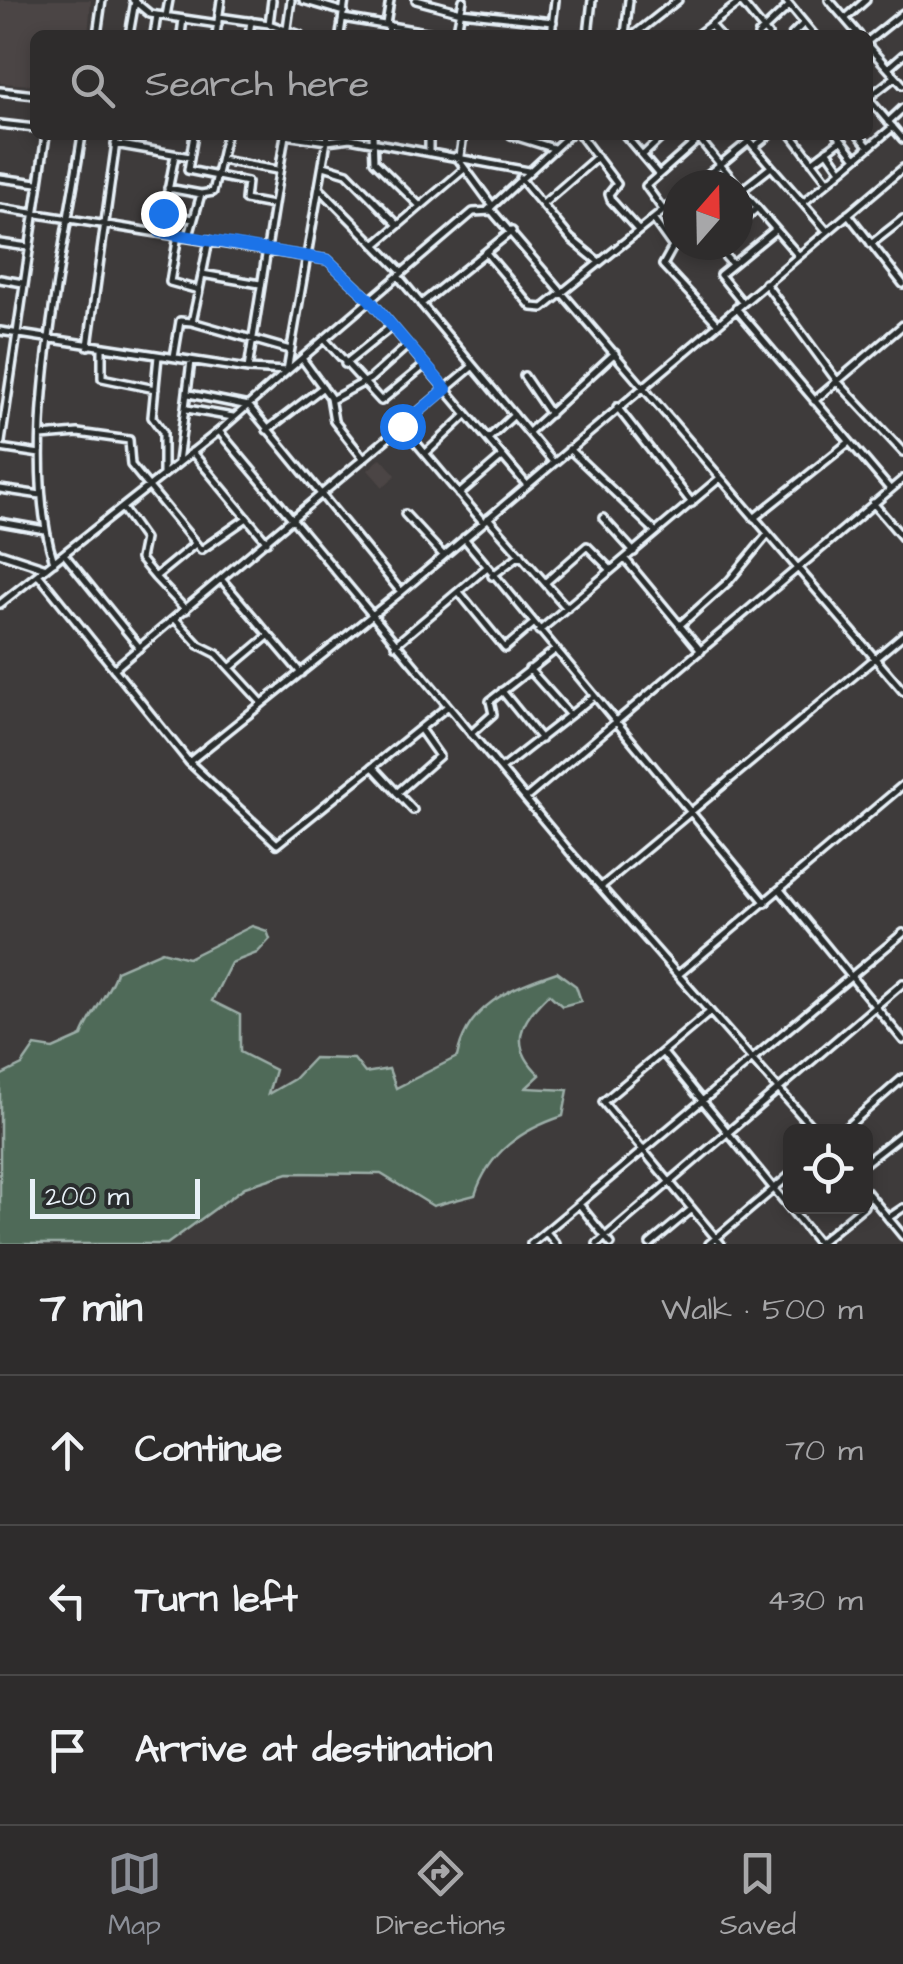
<!DOCTYPE html>
<html lang="en">
<head>
<meta charset="utf-8">
<style>
  :root { --surface:#2e2c2c; --page:#3a3838; --text:#f1f3f6; --muted:#a7a7a9; --line:#494848; --accent:#8c9099 }
  body { margin:0; font-family:"Architects Daughter",sans-serif; background:var(--page); color:var(--text) }
  .controls { position:absolute; right:30px; bottom:30px; display:grid; overflow:hidden; border-radius:15px; box-shadow:0 5px 15px #0003 }
  .controls button { width:90px; height:90px; display:grid; place-items:center; padding:0; border:0; border-bottom:2px solid var(--line); background:var(--surface); color:var(--text); font:50px sans-serif }
  .compass { position:absolute; left:663px; top:170px; width:90px; height:90px; border-radius:50%; background:var(--surface); box-shadow:0 5px 15px #0003; rotate:20deg }
  .scale { position:absolute; left:30px; bottom:25px; width:170px; box-sizing:border-box; padding-left:10px; border:5px solid #e8f1f8; border-top:0; font-size:28px; line-height:35px; white-space:nowrap; color:#e8f1f8; -webkit-text-stroke:8px #2a2d2e; paint-order:stroke }
  .stop { position:absolute; width:30px; height:30px; margin:-22px; border:8px solid #1a73e8; border-radius:50%; background:#fff }
  .stop.end { background:#1a73e8; border-color:#fff; box-shadow:0 2px 10px #0008 }
  .list { margin:0; padding:0; list-style:none }
  h2 { display:flex; justify-content:space-between; align-items:center; height:130px; margin:0; padding:0 40px; font-size:42px }
  h2 small { font-size:32px; font-weight:400; color:var(--muted) }
  .list li { display:grid; grid-template-columns:65px 1fr auto; gap:30px; align-items:center; box-sizing:border-box; height:150px; padding:0 40px; border-top:2px solid var(--line) }
  .list b { display:block; font-size:38px; white-space:nowrap }
  .list em { font-size:32px; font-style:normal; color:var(--muted) }
  .icon { flex:none; width:55px; height:55px; fill:none; stroke:currentColor; stroke-width:2; stroke-linecap:round; stroke-linejoin:round }
  .map { position:relative; flex:none; width:903px; height:1244px; overflow:hidden }
  .search { position:absolute; background:var(--surface); box-shadow:0 5px 15px #0003; left:30px; right:30px; top:30px; height:110px; display:flex; align-items:center; gap:25px; box-sizing:border-box; padding:0 35px; border-radius:15px; color:var(--muted); font-size:38px }
  .sheet { height:580px; background:var(--surface) }
  nav { display:flex; justify-content:space-around; align-items:center; box-sizing:border-box; height:140px; border-top:2px solid var(--line); background:var(--surface); font-size:28px; color:var(--muted) }
  nav a { display:grid; justify-items:center; gap:5px }
  nav .on { color:var(--accent) }
  .map>svg:first-child { display:block }
</style>
</head>
<body>
<div class="map">
<svg width="903" height="1244" viewBox="0 0 903 1244">
  <rect width="100%" height="100%" fill="#3e3b3b"/>
  <filter id="ink" filterUnits="userSpaceOnUse"><feTurbulence type="fractalNoise" baseFrequency=".01" numOctaves="2"/><feDisplacementMap in="SourceGraphic" scale="20" xChannelSelector="R" yChannelSelector="G"/><feConvolveMatrix kernelMatrix="1 2 1 2 8 2 1 2 1" color-interpolation-filters="sRGB"/></filter>
  <g filter="url(#ink)">
    <path fill="#4c4544" d="M0,0h91l-3,35h-53v50l-35,-2z
      M381,458l15,17 -13,12 -15,-17z"/>
    <path fill="#4f6a59" stroke="#9caea8" stroke-width="2.5" d="M252,926l15,5 3,8 -13,14 -26,10 -19,38 28,14v37l35,18 -7,24 26,-15 20,-21 40,1 11,14 24,-4 7,19 61,-31c10,-52 53,-69 100,-85l19,14 5,15 -19,5 -13,-12c-28,26 -42,50 -9,81l-14,13 42,2 -5,26c-42,14 -74,36 -88,79l-42,11 -52,-32 -93,-1 -43,14 -78,57h-167v-168l22,-11 13,-19 18,3 29,-13c7,-20 32,-50 34,-65l46,-20 26,7z"/>
    <g fill="none" stroke-linecap="round" stroke-linejoin="round">
      <g stroke="#e8f1f8" stroke-width="12">
        <path id="minor" d="M133,0l17,14 68,10
          M303,0l41,12
          M416,0l45,12 92,10
          M785,0l29,35
          M829,0l30,35
          M741,2l27,33
          M166,16l3,-16
          M219,17l50,7 31,11
          M343,18l100,17
          M846,18l20,-18
          M269,24l3,-24
          M386,24l4,-24
          M710,25l9,10
          M97,35l5,-35
          M129,35l6,-34
          M154,35l3,-20
          M181,35l2,-16
          M216,35l5,-35
          M249,35l2,-14
          M286,35l5,-35
          M340,35l5,-35
          M388,35l1,-10
          M456,35l7,-35
          M551,35l4,-35
          M588,35l4,-35
          M625,35l4,-35
          M634,35l44,-35
          M697,35l46,-35
          M758,35l31,-29
          M792,35l12,-12
          M868,41l35,-28
          M868,46l35,39
          M888,68l15,-13
          M0,91l35,4
          M868,98l35,41
          M868,98l27,-21
          M888,122l15,-14
          M0,124l35,4
          M194,135l-6,35 59,12 -2,18 27,5
          M285,135l42,6 23,-3 178,33
          M373,135l1,26 46,45
          M511,135l42,13
          M580,135l37,49 -8,10 2,6 27,30
          M625,135l33,39
          M696,135l41,50
          M744,135l83,96
          M792,135l36,47
          M838,135l18,23
          M859,135l10,12
          M115,144l75,13
          M754,147l15,-12
          M827,150l14,20
          M429,151v-16
          M643,155l21,-20
          M456,156l36,49
          M460,156l3,-21
          M221,160l56,10
          M812,162l29,-22
          M324,166l23,7 51,52
          M0,178l37,5
          M520,178l51,61 28,23
          M695,185l54,-44
          M738,186l60,69
          M168,188l33,6 -12,42
          M320,189l82,83
          M738,193l33,-26
          M201,194l12,-2 13,-57
          M803,203l90,-76
          M543,204l54,-47
          M0,208l328,52 42,40 156,184
          M488,210l81,-75
          M664,211l-18,-25 53,-47
          M163,213l30,6
          M848,214l55,70
          M653,219l20,28 -10,18 54,58
          M738,225l18,-16
          M160,232l15,-77
          M0,243l28,4
          M871,244l32,-25
          M375,245l88,-75
          M715,245l17,19
          M487,254l45,53 11,1 135,-109
          M202,274l58,10
          M398,276l155,186
          M0,279l23,4
          M765,283l72,98 66,71
          M199,290l10,-50
          M742,302l-22,-27 55,-45
          M421,304l91,-73
          M736,308l153,180
          M192,322l98,28
          M0,331l248,38 39,2 186,-159 19,-1 411,480
          M326,341l55,60 44,-36
          M88,346l29,-211
          M102,347v31l53,11
          M158,356l-6,61 11,15v42
          M174,357l6,-36 12,1 7,-32 -29,-8 8,-47
          M303,360l27,37 4,24 30,38
          M345,364l47,-38
          M248,369l37,-234
          M524,376l26,38
          M189,394l60,12 152,186
          M331,400l39,-21 38,-34
          M814,401l89,-76
          M617,407l75,96
          M187,409l46,8
          M402,426l81,96
          M267,430l56,-43
          M219,431l350,420 247,281
          M529,432l86,-79
          M41,436l37,-3 51,7 2,25 70,85 46,-32
          M488,439l26,-24
          M0,448l40,6
          M0,449l46,-314
          M569,449l87,83
          M192,452l75,90
          M426,453l39,-37
          M178,462l13,-101
          M0,489l41,6
          M459,494l43,-37
          M873,503l30,35
          M122,508l22,31 -4,20 15,18
          M405,514l38,41
          M488,518l79,90
          M603,518l31,34
          M754,518l94,-75
          M0,522l45,8
          M464,538l302,365
          M0,553l46,15
          M64,554l76,94
          M625,559l76,92
          M54,562c-37,-112 10,-309 28,-427
          M38,574l151,188 212,-170 502,-424
          M492,576l29,-22
          M222,580l79,93
          M546,582l41,-36 24,24
          M459,592l46,56 28,-24
          M0,604l219,-173 68,-60 41,-236
          M186,610l-31,-33 39,-32
          M175,619l24,26 18,9 45,49
          M680,625l49,-44 39,-47
          M539,631l181,-153
          M395,645l91,-77
          M230,668l38,-32
          M114,669l359,-303
          M529,669l41,46
          M502,691l39,48
          M471,734l22,-20 -3,-13 65,-51
          M189,762l88,82 171,-138
          M373,767l40,43
          M501,769l92,-72
          M397,793l42,-37 -19,-27
          M526,798l377,-319
          M602,886l301,-251
          M781,891l122,149
          M679,974l224,-189
          M710,1012l-107,90 118,142
          M663,1053l156,191
          M841,1132l62,-54
          M866,1162l37,-29
          M866,1191l37,45
          M579,1204l32,40
          M888,1218l15,-10
          M546,1232l10,12
          M820,1242l44,-36
          M531,1244l372,-311
          M597,1244l306,-261
          M650,1244l42,-35
          M709,1244l81,-69"/>
      </g>
      <use href="#minor" stroke="#2a2d2e" stroke-width="5"/>
    </g>
  </g>
  <g fill="none" stroke-linecap="round" stroke-linejoin="round" filter="url(#ink)">
    <path stroke="#1a73e8" stroke-width="12" d="M163,213l-3,19 168,28 42,40 76,89 -44,37"/>
  </g>
</svg>
<div class="controls">
<button><svg class="icon" aria-label="locate" viewBox="0 0 24 24"><circle cx="12" cy="12" r="6"/><path d="M12 2v4M12 18v4M2 12h4M18 12h4"/></svg></button>
</div>
<svg class="compass" viewBox="-18 -18 36 36"><path d="M0-13l5 13h-10z" fill="#e53935"/><path d="M0 13l5-13h-10z" fill="#a7a7a9"/></svg>
<div class="scale">200 m</div>
<div class="stop" style="left:402px;top:426px"></div>
<div class="stop end" style="left:163px;top:213px"></div>
<div class="search"><svg class="icon" aria-label="search" viewBox="0 0 24 24"><circle cx="10" cy="10" r="6"/><path d="M15 15l6 6"/></svg>Search here</div>
</div>
<section class="sheet">
<h2>7 min<small>Walk · 500 m</small></h2>
<ul class="list">
<li><svg class="icon" aria-label="ahead" viewBox="0 0 24 24"><path d="M12 20V5M6 11l6-6 6 6"/></svg><div><b>Continue</b></div><em>70 m</em></li>
<li><svg class="icon" aria-label="left" viewBox="0 0 24 24"><path d="M17 20v-9H6M10 6l-5 5 5 5"/></svg><div><b>Turn left</b></div><em>430 m</em></li>
<li><svg class="icon" aria-label="arrive" viewBox="0 0 24 24"><path d="M6 21V4h12l-3 4 3 4H6"/></svg><div><b>Arrive at destination</b></div></li>
</ul>
</section>
<nav>
<a class="on"><svg class="icon" aria-label="map" viewBox="0 0 24 24"><path d="M3 6l6-2 6 2 6-2v14l-6 2-6-2-6 2zM9 4v14M15 6v14"/></svg>Map</a>
<a><svg class="icon" aria-label="directions" viewBox="0 0 24 24"><path d="M12 3l9 9-9 9-9-9zM9 14v-3h6M13 9l2 2-2 2"/></svg>Directions</a>
<a><svg class="icon" aria-label="saved" viewBox="0 0 24 24"><path d="M7 4h10v16l-5-4-5 4z"/></svg>Saved</a>
</nav>
</body>
</html>
